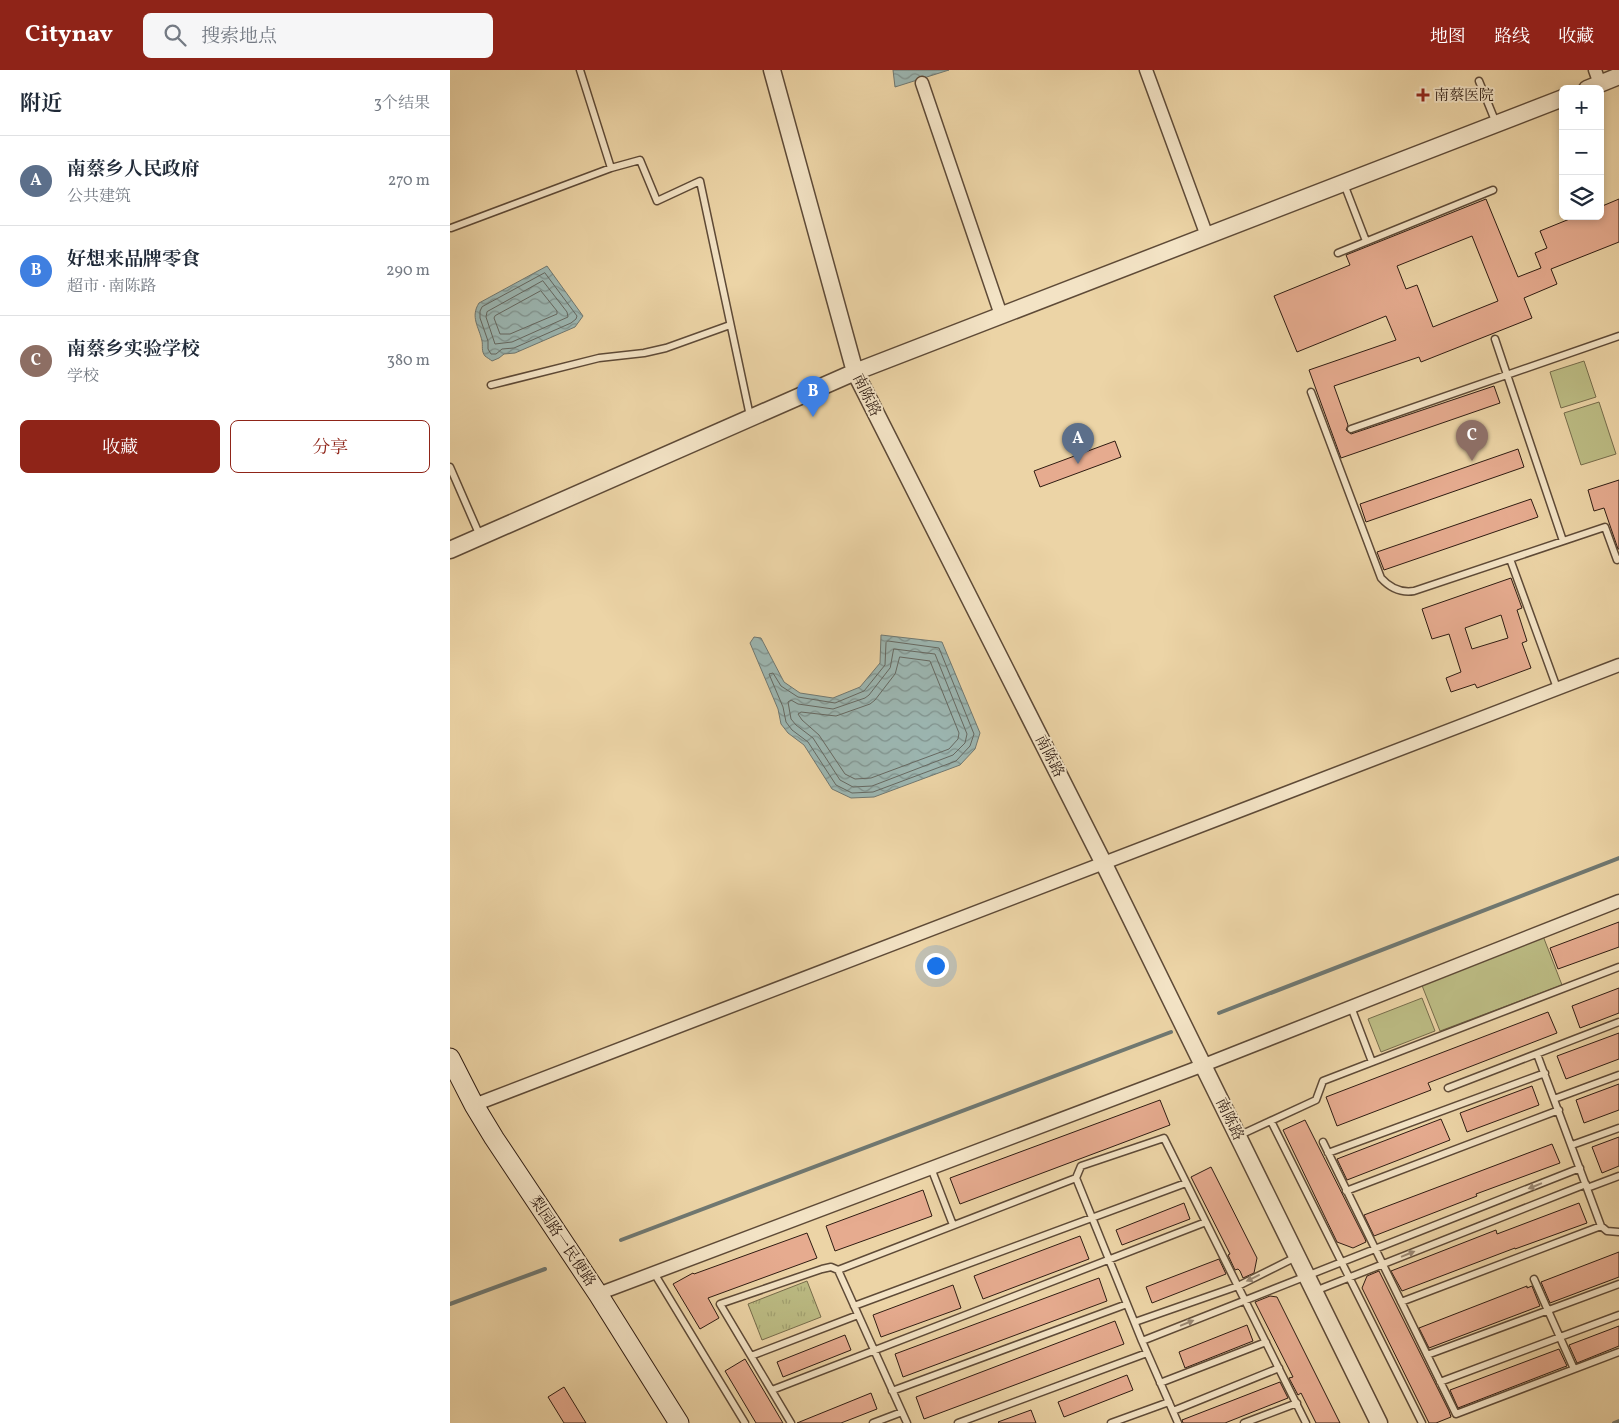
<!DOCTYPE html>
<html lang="zh">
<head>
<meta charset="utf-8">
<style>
  :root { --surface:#fff; --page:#f6f6f7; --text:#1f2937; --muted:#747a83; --line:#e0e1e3; --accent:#8f2418 }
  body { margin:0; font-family:Vollkorn,"Noto Serif SC",serif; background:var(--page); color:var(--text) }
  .controls { position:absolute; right:15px; top:15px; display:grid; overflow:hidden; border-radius:8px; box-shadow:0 2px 8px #0003 }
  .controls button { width:45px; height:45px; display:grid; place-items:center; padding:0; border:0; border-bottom:1px solid var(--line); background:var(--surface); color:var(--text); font:25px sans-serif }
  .you { position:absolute; left:485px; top:895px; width:18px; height:18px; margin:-12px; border:4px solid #fff; border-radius:50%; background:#1a73e8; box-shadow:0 0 0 8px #1a73e833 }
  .badge { display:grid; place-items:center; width:32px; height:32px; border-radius:50%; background:var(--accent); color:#fff; font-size:16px; font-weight:700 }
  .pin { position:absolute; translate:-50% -41px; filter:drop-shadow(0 1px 2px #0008) }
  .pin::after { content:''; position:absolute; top:26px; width:18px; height:15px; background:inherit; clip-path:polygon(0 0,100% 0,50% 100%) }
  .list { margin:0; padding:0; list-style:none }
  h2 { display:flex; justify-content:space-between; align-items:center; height:65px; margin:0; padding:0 20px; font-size:21px }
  h2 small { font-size:16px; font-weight:400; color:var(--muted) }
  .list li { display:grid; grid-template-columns:32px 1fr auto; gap:15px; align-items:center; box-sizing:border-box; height:90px; padding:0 20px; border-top:1px solid var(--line) }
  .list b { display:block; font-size:19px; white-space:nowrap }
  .list p { margin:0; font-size:16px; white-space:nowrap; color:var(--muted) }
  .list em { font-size:16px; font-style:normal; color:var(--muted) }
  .actions { display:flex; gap:10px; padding:15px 20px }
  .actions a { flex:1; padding:11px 0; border:1px solid var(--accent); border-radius:8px; text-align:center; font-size:18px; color:var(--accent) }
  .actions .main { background:var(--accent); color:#fff }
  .icon { flex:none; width:28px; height:28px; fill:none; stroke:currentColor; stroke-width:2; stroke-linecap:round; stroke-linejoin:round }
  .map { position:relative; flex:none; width:1169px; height:1353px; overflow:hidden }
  header { display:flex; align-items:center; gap:30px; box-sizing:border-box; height:70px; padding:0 25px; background:var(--accent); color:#fff }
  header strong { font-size:24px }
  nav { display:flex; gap:28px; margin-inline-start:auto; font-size:18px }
  .search { width:350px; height:45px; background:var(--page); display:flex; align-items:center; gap:12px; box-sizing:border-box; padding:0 18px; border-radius:8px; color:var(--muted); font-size:19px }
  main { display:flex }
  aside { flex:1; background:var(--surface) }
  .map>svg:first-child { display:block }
</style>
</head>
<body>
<header>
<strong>Citynav</strong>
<div class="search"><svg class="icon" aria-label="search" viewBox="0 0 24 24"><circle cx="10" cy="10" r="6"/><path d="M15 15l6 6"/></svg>搜索地点</div>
<nav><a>地图</a><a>路线</a><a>收藏</a></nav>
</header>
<main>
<aside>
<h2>附近<small>3个结果</small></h2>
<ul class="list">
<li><span class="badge" style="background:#5c6f8a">A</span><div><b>南蔡乡人民政府</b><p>公共建筑</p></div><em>270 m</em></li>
<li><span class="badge" style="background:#3f7fe0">B</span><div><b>好想来品牌零食</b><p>超市 · 南陈路</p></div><em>290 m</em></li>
<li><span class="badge" style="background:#8d6e63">C</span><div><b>南蔡乡实验学校</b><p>学校</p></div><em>380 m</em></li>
</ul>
<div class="actions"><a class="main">收藏</a><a>分享</a></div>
</aside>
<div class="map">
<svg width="1169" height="1353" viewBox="0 0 1169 1353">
  <defs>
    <pattern id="park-tufts" width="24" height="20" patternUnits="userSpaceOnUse" patternTransform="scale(1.25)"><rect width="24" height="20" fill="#bcbc84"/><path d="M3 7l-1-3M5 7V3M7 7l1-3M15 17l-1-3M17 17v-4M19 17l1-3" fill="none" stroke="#a2a171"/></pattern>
    <pattern id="water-waves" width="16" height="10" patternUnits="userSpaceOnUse" patternTransform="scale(1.25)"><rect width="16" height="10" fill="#9cb6b1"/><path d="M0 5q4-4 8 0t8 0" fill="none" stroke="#80938f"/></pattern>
  </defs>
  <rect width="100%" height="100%" fill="#ecd4a6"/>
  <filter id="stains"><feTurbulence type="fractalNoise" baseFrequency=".004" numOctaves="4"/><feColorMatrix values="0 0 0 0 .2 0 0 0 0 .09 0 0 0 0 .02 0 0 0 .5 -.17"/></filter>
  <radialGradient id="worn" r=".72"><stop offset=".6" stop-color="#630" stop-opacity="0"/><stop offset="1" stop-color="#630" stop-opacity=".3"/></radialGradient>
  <path fill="#bcbc84" stroke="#766c4b" d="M1134,291l12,36 -35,11 -11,-36z
    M1149,332l17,52 -35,11 -17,-52z
    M1093,866l19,49 -122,46 -19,-48z
    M972,928l13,33 -54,21 -13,-33z"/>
  <path fill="url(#park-tufts)" stroke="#766c4b" d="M357,1211l14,36 -59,23 -14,-36z"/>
  <path fill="url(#water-waves)" stroke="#707871" d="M443,0h56l-54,17z
    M97,196l36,50 -8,11 -60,26 -11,1 -5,4 -7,3c-1,-1 -6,-4 -7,-5 -4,-5 -2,-10 -3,-15 -3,-14 -12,-24 -3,-38z
    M431,565l61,7 38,91 -5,16 -15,16 -86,32 -23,1 -19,-9 -28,-44 -16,-12 -7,-9 -3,-15 -28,-66 4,-6 7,1 23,44 16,11 33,5 27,-11 20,-24z"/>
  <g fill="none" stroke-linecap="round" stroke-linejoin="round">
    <path stroke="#666962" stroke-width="1" d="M95,203l32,43 -1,3 -5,4 -57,25 -12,1 -6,5h-5l-3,-5v-8l-8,-23v-7l2,-4z
      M93,211l24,31 1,5 -56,25 -17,2 -9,-27 1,-5z
      M91,221l16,20v3l-47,20h-10l-6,-16 1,-2z
      M438,571l51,7 35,86 -4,12 -14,15 -83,31 -21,1 -16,-8 -28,-43 -16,-12 -6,-8 -3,-15 -14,-33 4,-1 8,13 17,11 37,6 29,-12 21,-26 1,-22z
      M444,579l41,5 32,80 -2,9 -12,12 -81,31 -19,1 -13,-7 -27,-42 -17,-13 -5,-6 -3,-17 3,-2 7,4 35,5 32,-11 4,-3 21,-27z
      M450,587l30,4 29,72 -1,6 -9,10 -78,29 -16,1 -10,-5 -26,-39 -17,-15 -4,-6 3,-2 35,4 34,-12 5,-4 20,-26z"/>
    <path stroke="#707871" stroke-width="4" d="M769,943l400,-155
      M171,1170l550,-208
      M0,1234l95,-35
      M1164,1353l5,-2"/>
  </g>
  <path fill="#e6ab8f" stroke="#2f1c12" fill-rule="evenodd" d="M1036,129l32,78 23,-9 -6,-15 12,-5 -7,-17 37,-15h23v-9l19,-8v43l-68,27 6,15 -33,14 8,20 -111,44 -2,-5 -85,29 14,39 -2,5 5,4 143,-48 6,17 -159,55 -32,-88 87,-30 -10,-24 -89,36 -23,-56 76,-31 -4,-10zM1022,166l26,65 -65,26 -16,-42 -11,4 -9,-23z
    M665,371l6,16 -81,30 -6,-16z
    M1068,379l6,18 -158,55 -6,-18z
    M1169,410v69h-1l-14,-41 -10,3 -6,-21z
    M1081,429l7,18 -154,53 -7,-18z
    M1061,508l11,30 -5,2 10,31 -5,2 9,25 -54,20 -2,-4 -24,8 -5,-14 15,-6 -12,-38 -17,5 -10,-30zM1051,545l7,23 -36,11 -7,-21z
    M1169,852v25l-61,22 -8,-21z
    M1169,918v25l-39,15 -8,-22z
    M1098,942l9,21 -129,50 3,7 -94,36 -11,-29z
    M1169,963v26l-53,20 -9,-23z
    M1169,1014v26l-35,13 -8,-23z
    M1082,1016l7,19 -72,27 -7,-19z
    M710,1030l10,25 -210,79 -10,-26z
    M991,1049l9,21 -103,40 -10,-21z
    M855,1050l60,119 1,3 -13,6 -16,-6 -54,-112z
    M1169,1067v29l-17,7 -10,-26z
    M1102,1074l8,19 -84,31 1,2 -103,40 -10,-21z
    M761,1097l46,91 -3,15 -11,5 -3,-7 -2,-2 -3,1 -7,-15 2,-1 -39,-77z
    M473,1120l9,26 -97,35 -9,-25z
    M734,1133l6,16 -68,26 -6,-15z
    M1129,1133l8,20 -72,26v-1l-113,43 -11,-20 105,-41 1,4z
    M357,1163l10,25 -109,40 11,20 -19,11 -27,-45 20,-11 1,1z
    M630,1166l9,23 -106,40 -9,-23z
    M1169,1182v25l-69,26 -9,-21z
    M769,1189l7,15 -74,29 -6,-16z
    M929,1201l70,140 2,6 -15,6h-7l-67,-135 5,-12z
    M649,1208l8,23 -204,76 -8,-23z
    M503,1215l8,23 -80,29 -8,-22z
    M1077,1216v2l5,-2 8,20 -111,42 -10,-20z
    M820,1226l7,1 63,126h-24l-15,-30 -3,2 -9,-17 4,-1 -38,-75z
    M665,1251l9,23 -200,75 -8,-22z
    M797,1255l6,16 -68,27 -6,-16z
    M1169,1256v20l-42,17 -8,-18z
    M395,1265l6,15 -68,27 -6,-15z
    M1109,1279l8,17 -3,1 -106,41 -8,-18z
    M295,1289l38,64h-27l-31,-52z
    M677,1305l6,15 -69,27 -6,-15z
    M830,1312l8,16 -63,25h-42l-1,-3z
    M114,1317l22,36h-22l-16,-26z
    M421,1323l6,16 -36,14h-44z
    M581,1340l5,13h-37l-1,-1z"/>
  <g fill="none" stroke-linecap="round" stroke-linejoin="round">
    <g stroke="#5e4a37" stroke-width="9">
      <path id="service" d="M130,0l31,98
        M1029,11l17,42
        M894,114l22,57
        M1,158l160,-60 29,-8 17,41 43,-20 50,235
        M888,183l155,-63
        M1045,269l68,202
        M41,315l108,-27 45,-5 22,-5 64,-23
        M861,322l70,186c9,10 20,15 33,13l191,-64 12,33 2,-1
        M901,359l268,-93
        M0,397l30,69
        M1060,489l47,129
        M901,937l21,55
        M1087,984l64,172 6,5 12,1
        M998,1018l171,-66
        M1104,1029l65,-24
        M821,1051l151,302
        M788,1066l78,-36 7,-19 296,-114
        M873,1072l133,272 163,-62
        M1122,1075l47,-17
        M878,1083l217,-80
        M481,1098l22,57
        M626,1108l5,-12 83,-28 142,285
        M1137,1118l32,-12
        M896,1121l213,-81
        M204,1203l91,150
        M1084,1209l40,90
        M865,1221l271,-107
        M951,1232l200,-76
        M404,1236l332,-123
        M685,1252l103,-36 58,-29
        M692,1271l438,-173
        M977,1285l192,-71
        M301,1286l-31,-52 102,-35 9,-2 7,3
        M990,1312l179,-67
        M710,1313l106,-41
        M322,1320l434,-168
        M442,1321l235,-87
        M723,1341l106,-43
        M341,1353l-40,-67 107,-41
        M423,1353l29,-11
        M457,1353l-69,-153 238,-92 66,163 36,82
        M508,1353l189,-70
        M661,1353l58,-21
        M794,1353l53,-20"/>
    </g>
    <g stroke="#5e4a37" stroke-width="15">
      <path id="minor" d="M696,0l61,166
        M1145,0l5,14
        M472,13l79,232
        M24,1035l1145,-440
        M148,1224l606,-229 415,-164"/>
    </g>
    <g stroke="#5e4a37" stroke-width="19">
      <path id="tertiary" d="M322,0l83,302 248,490 276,561
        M1137,19l32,-13
        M0,480l405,-178 708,-274"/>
    </g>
    <g stroke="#2f1c12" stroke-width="21">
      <path id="secondary" d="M0,988l24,47 20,33 104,156 81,129"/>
    </g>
    <use href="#service" stroke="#f3e3c5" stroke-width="6"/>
    <use href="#minor" stroke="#f3e3c5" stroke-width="12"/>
    <use href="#tertiary" stroke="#f3e3c5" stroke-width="16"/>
    <use href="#secondary" stroke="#f3e3c5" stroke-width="19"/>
  </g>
  <defs><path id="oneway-solid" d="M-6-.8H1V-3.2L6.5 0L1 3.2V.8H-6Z" transform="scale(1.25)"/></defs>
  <g fill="#9b8974">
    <use href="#oneway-solid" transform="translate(1085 1116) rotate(158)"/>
    <use href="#oneway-solid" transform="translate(958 1184) rotate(-22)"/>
    <use href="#oneway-solid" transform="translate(803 1208) rotate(154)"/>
    <use href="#oneway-solid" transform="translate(737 1253) rotate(-22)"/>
  </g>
  <path fill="#8f2418" stroke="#f3e3c5" stroke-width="2" d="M970.5 17.5h5v5h5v5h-5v5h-5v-5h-5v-5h5z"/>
  <g text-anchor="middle" stroke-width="4" stroke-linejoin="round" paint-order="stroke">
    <g font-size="15" fill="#2f1c12" stroke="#f3e3c5" text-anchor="start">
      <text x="984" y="30">南蔡医院</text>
    </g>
    <g font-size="15" fill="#2f1c12" stroke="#f3e3c5">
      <text transform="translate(417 325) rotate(64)" y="5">南陈路</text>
      <text transform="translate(600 686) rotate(63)" y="5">南陈路</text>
      <text transform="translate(780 1049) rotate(64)" y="5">南陈路</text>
      <text transform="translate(113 1171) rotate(56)" y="5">梨园路一民便路</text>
    </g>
  </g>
  <rect width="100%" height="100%" filter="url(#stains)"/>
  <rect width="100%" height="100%" fill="url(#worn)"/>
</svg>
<div class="controls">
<button>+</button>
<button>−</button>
<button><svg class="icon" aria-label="layers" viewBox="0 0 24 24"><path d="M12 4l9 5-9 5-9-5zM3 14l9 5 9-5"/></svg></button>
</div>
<div class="you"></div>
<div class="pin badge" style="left:628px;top:394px;background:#5c6f8a">A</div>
<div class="pin badge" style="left:363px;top:347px;background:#3f7fe0">B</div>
<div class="pin badge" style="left:1022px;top:391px;background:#8d6e63">C</div>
</div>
</main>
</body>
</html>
